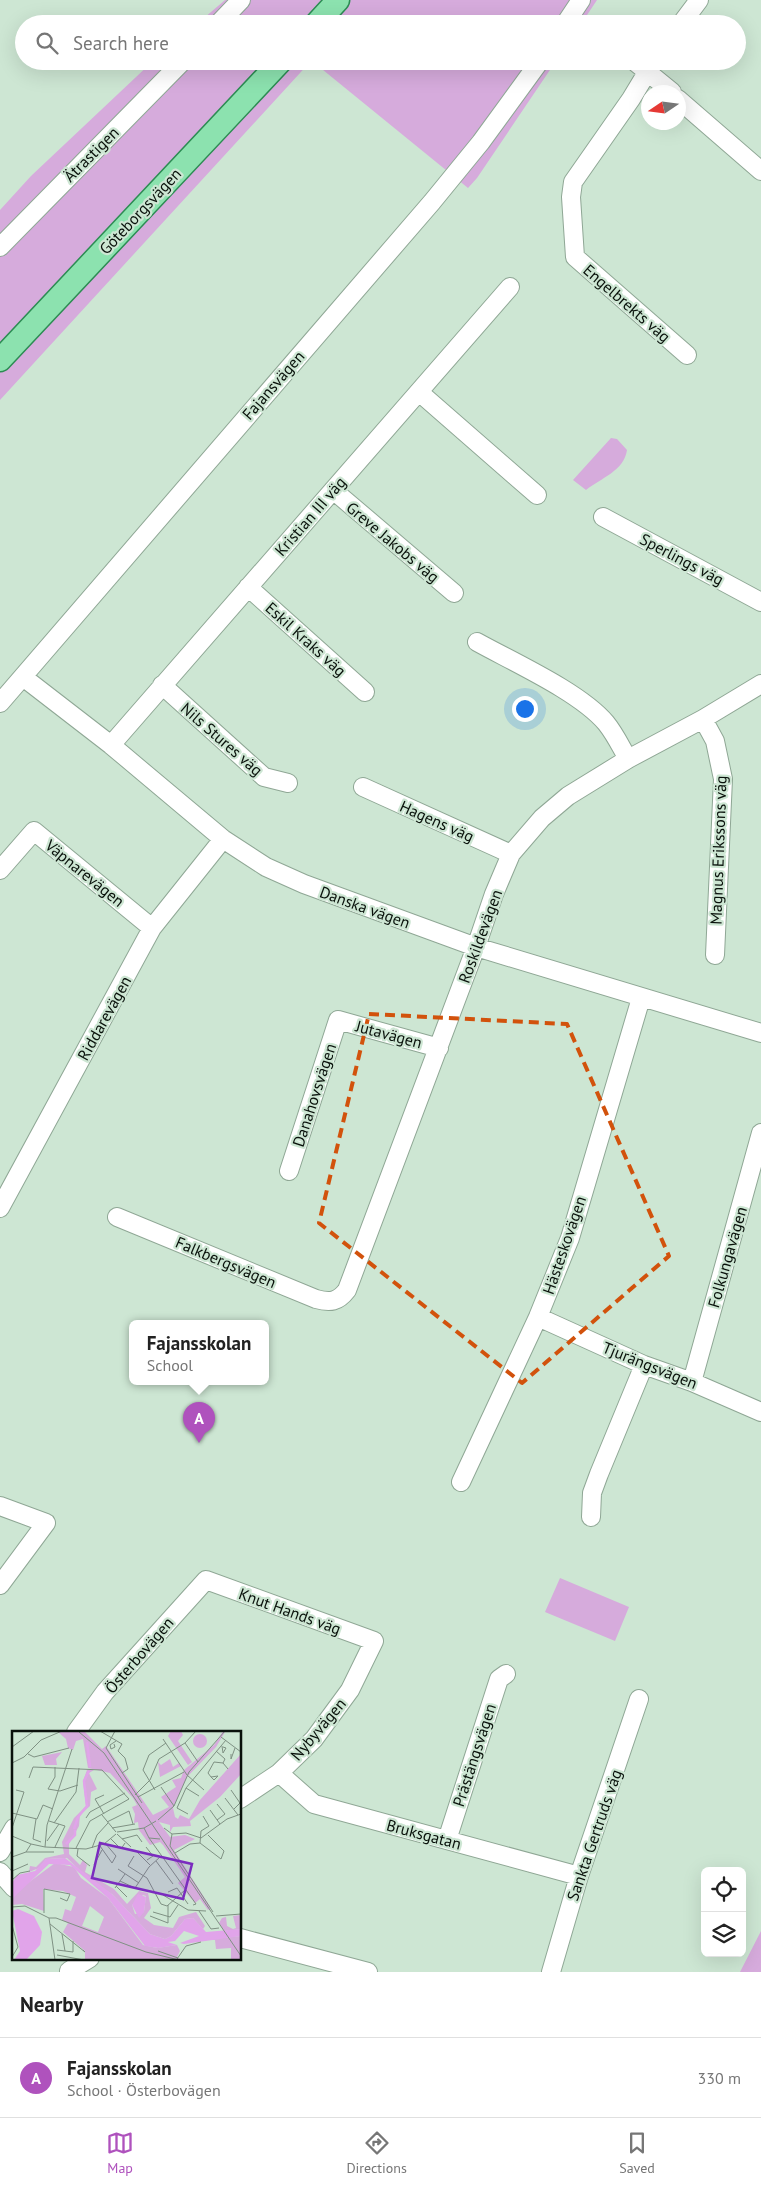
<!DOCTYPE html>
<html lang="en">
<head>
<meta charset="utf-8">
<style>
  :root { --surface:#fff; --page:#f2f2f2; --text:#222; --muted:#767676; --line:#e0e0e0; --accent:#af52bd }
  body { margin:0; font-family:"PT Sans",sans-serif; background:var(--page); color:var(--text) }
  .controls { position:absolute; right:15px; bottom:15px; display:grid; overflow:hidden; border-radius:8px; box-shadow:0 5px 20px #0002 }
  .controls button { width:45px; height:45px; display:grid; place-items:center; padding:0; border:0; border-bottom:1px solid var(--line); background:var(--surface); color:var(--text); font:25px sans-serif }
  .compass { position:absolute; left:641px; top:85px; width:45px; height:45px; border-radius:50%; background:var(--surface); box-shadow:0 5px 20px #0002; rotate:257deg }
  .you { position:absolute; left:524px; top:708px; width:18px; height:18px; margin:-12px; border:4px solid #fff; border-radius:50%; background:#1a73e8; box-shadow:0 0 0 8px #1a73e833 }
  .badge { display:grid; place-items:center; width:32px; height:32px; border-radius:50%; background:var(--accent); color:#fff; font-size:16px; font-weight:700 }
  .pin { position:absolute; translate:-50% -41px; filter:drop-shadow(0 1px 2px #0008) }
  .pin::after { content:''; position:absolute; top:26px; width:18px; height:15px; background:inherit; clip-path:polygon(0 0,100% 0,50% 100%) }
  .popup { position:absolute; left:129px; top:1320px; width:140px; height:65px; box-sizing:border-box; display:grid; place-content:center; border-radius:8px; background:var(--surface); filter:drop-shadow(0 1px 4px #0005); font-size:16px; white-space:nowrap; color:var(--muted) }
  .popup b { font-size:19px; color:var(--text) }
  .popup::after { content:''; position:absolute; left:50%; top:100%; margin-left:-10px; border:10px solid transparent; border-top-color:var(--surface) }
  .list { margin:0; padding:0; list-style:none }
  h2 { display:flex; justify-content:space-between; align-items:center; height:65px; margin:0; padding:0 20px; font-size:21px }
  h2 small { font-size:16px; font-weight:400; color:var(--muted) }
  .list li { display:grid; grid-template-columns:32px 1fr auto; gap:15px; align-items:center; box-sizing:border-box; height:80px; padding:0 20px; border-top:1px solid var(--line) }
  .list b { display:block; font-size:19px; white-space:nowrap }
  .list p { margin:0; font-size:16px; white-space:nowrap; color:var(--muted) }
  .list em { font-size:16px; font-style:normal; color:var(--muted) }
  .icon { flex:none; width:28px; height:28px; fill:none; stroke:currentColor; stroke-width:2; stroke-linecap:round; stroke-linejoin:round }
  .map { position:relative; flex:none; width:761px; height:1972px; overflow:hidden }
  .search { position:absolute; background:var(--surface); box-shadow:0 5px 20px #0002; left:15px; right:15px; top:15px; height:55px; display:flex; align-items:center; gap:12px; box-sizing:border-box; padding:0 18px; border-radius:28px; color:var(--muted); font-size:19px }
  .sheet { height:145px; background:var(--surface) }
  nav { display:flex; justify-content:space-around; align-items:center; box-sizing:border-box; height:70px; border-top:1px solid var(--line); background:var(--surface); font-size:14px; color:var(--muted) }
  nav a { display:grid; justify-items:center; gap:2px }
  nav .on { color:var(--accent) }
  .map>svg:first-child { display:block }
</style>
</head>
<body>
<div class="map">
<svg width="761" height="1972" viewBox="0 0 761 1972">
  <rect width="100%" height="100%" fill="#cde6d3"/>
  <path fill="#d6abdc" d="M225,0h372l-16,24h-384z
    M153,61h158l-311,339v-190l31,-34z
    M312,61h244l-79,117 -9,10z
    M611,438l6,1 10,11c-3,21 -26,28 -41,40l-13,-10z
    M560,1578l69,29 -14,34 -70,-29z
    M761,1931v41h-21z"/>
  <g fill="none" stroke-linecap="round" stroke-linejoin="round">
    <g stroke="#8fa795" stroke-width="20">
      <path id="minor" d="M218,24l23,-24
        M565,24l16,-24
        M681,24l18,-24
        M634,61l38,31
        M654,61l-23,38 -58,83 -2,15 4,60 112,98
        M678,99l83,72
        M0,247l183,-186
        M419,392l118,103
        M333,490l121,103
        M603,517l158,85
        M248,587l117,105
        M477,642c36,20 103,50 129,81 9,11 15,24 22,36
        M23,677l88,68 112,94 43,28 38,17 172,63 285,86
        M162,685l102,92 24,6
        M0,703l432,-501 49,-60 59,-81
        M703,719l12,22 8,38 -8,176
        M111,745l399,-458
        M363,787l148,67
        M0,870l34,-39 118,97
        M289,1171l49,-151 101,28
        M0,1208l152,-280 71,-89
        M117,1217l199,82c14,4 22,3 31,-9l129,-343 18,-53 17,-40 31,-36 26,-22 60,-37 75,-40 58,-35
        M538,1317l106,48 48,17 69,30
        M692,1382l69,-249
        M461,1482l77,-165 32,-79 71,-240
        M0,1506l46,17 -46,62
        M591,1517l1,-24 7,-19 45,-109
        M76,1732l29,-40 101,-112 168,61 -24,49 -36,49 -35,34 -39,26
        M279,1773l35,31 265,72
        M447,1840l52,-161 7,-5
        M0,1852l14,-24
        M0,1872l14,16
        M240,1938l128,34
        M69,1971l21,-13
        M551,1972l28,-96 60,-177"/>
    </g>
    <g stroke="#2c8c53" stroke-width="25">
      <path id="major" d="M316,24l22,-24
        M0,360l281,-299"/>
    </g>
    <use href="#minor" stroke="#fff" stroke-width="18"/>
    <use href="#major" stroke="#8ce2af" stroke-width="22"/>
  </g>
  <path fill="none" stroke="#d2520c" stroke-width="4" stroke-dasharray="10 6" stroke-linejoin="round" d="M369,1014l198,10 102,232 -147,127 -203,-160z"/>
  <g text-anchor="middle" stroke-width="4.5" stroke-linejoin="round" paint-order="stroke">
    <g font-size="16" fill="#09110b" stroke="#cde6d3">
      <text transform="translate(91 154) rotate(-45)" y="6">Ätrastigen</text>
      <text transform="translate(140 211) rotate(-47)" y="6">Göteborgsvägen</text>
      <text transform="translate(627 303) rotate(41)" y="6">Engelbrekts väg</text>
      <text transform="translate(273 385) rotate(-49)" y="6">Fajansvägen</text>
      <text transform="translate(310 516) rotate(-49)" y="6">Kristian III väg</text>
      <text transform="translate(393 542) rotate(40)" y="6">Greve Jakobs väg</text>
      <text transform="translate(682 559) rotate(28)" y="6">Sperlings väg</text>
      <text transform="translate(306 639) rotate(42)" y="6">Eskil Kraks väg</text>
      <text transform="translate(222 739) rotate(41)" y="6">Nils Stures väg</text>
      <text transform="translate(437 821) rotate(24)" y="6">Hagens väg</text>
      <text transform="translate(718 850) rotate(-88)" y="6">Magnus Erikssons väg</text>
      <text transform="translate(85 873) rotate(39)" y="6">Väpnarevägen</text>
      <text transform="translate(365 907) rotate(20)" y="6">Danska vägen</text>
      <text transform="translate(480 936) rotate(-70)" y="6">Roskildevägen</text>
      <text transform="translate(104 1018) rotate(-61)" y="6">Riddarevägen</text>
      <text transform="translate(389 1034) rotate(15)" y="6">Jutavägen</text>
      <text transform="translate(314 1095) rotate(-72)" y="6">Danahovsvägen</text>
      <text transform="translate(564 1245) rotate(-71)" y="6">Hästeskovägen</text>
      <text transform="translate(727 1257) rotate(-74)" y="6">Folkungavägen</text>
      <text transform="translate(226 1262) rotate(23)" y="6">Falkbergsvägen</text>
      <text transform="translate(650 1365) rotate(22)" y="6">Tjurängsvägen</text>
      <text transform="translate(290 1611) rotate(20)" y="6">Knut Hands väg</text>
      <text transform="translate(139 1655) rotate(-49)" y="6">Österbovägen</text>
      <text transform="translate(318 1729) rotate(-50)" y="6">Nybyvägen</text>
      <text transform="translate(474 1755) rotate(-72)" y="6">Prästängsvägen</text>
      <text transform="translate(424 1834) rotate(15)" y="6">Bruksgatan</text>
      <text transform="translate(594 1835) rotate(-71)" y="6">Sankta Gertruds väg</text>
    </g>
  </g>
  <g transform="translate(12 1731)">
    <rect width="229" height="229" fill="#cde6d3"/>
    <path d="M45,0h27l18,18 4,-3 47,69 16,-8 -8,-10 15,-10 -4,-7 9,-2 3,-8 30,-25 9,-14h8l-6,1 -9,15 -29,30 -14,31 2,9 3,2 2,-4 9,4 11,-19 41,-46v20l-21,23 -30,24 1,5 -18,1 -3,5v-7l-11,-3 11,15 15,-2 10,4 -21,11 37,58 -3,2 -8,-11 -5,4 -17,-20 7,-6 -22,-32 -3,-3 -10,3 -11,-15 -1,-8 -4,1 1,-9 -3,-7 5,-2 -4,-7 -23,-25 -22,-5 -5,-29 -7,2 -3,9 -5,-2 -2,-9zM159,0h10l2,4 -5,6 14,21 -4,3 -20,-29zM181 10a7 7 0 1 1 14 0a7 7 0 1 1-14 0ZM50,21l-6,7 1,6h-12l-3,-9zM158,28l3,8 6,-4 2,3 -21,11 -2,-15 3,3zM75,39h7l-5,3 8,16 -6,3 -1,14 -10,9 -1,11 -10,18v10l11,11 3,-5 4,5 -2,7 29,17 13,15 12,-13 9,2 3,15 -7,10 10,7 19,3 6,-11 17,-5 9,14 -2,3 -10,-11 -8,1 -14,17 -6,3 -15,-5 -38,-40 -21,-13 -24,-23 -21,1 -7,9 -10,4 1,-6 6,1 9,-9 19,-4 -2,-12 12,-24 12,-12 -3,-25zM131,164l3,1 -2,16 -9,2 -3,-9zM43,132l19,4 7,11 27,20 35,47 14,3 20,-3 3,6 -3,6 5,3h-97v-9l-22,-19 5,-9 -6,-3 2,-7 1,-4 6,2 5,-14 -13,-6 -20,-2 1,22 -22,-7 -10,1v-6l8,-10zM78,175l14,11 -6,15 -16,-6zM228,184l1,14 -17,2 -5,-8 3,-5 4,-1 1,9 6,3 3,-1 -3,-12zM229,205v24h-10v-12l-15,1 -1,-9h-15z" fill="#d6abdc" fill-rule="evenodd"/>
    <path d="M53,127l47,36 38,40 15,5 6,-3 14,-17 8,-1 13,14 35,-3v7l-57,8 -4,-1 19,-7 -15,-5 -9,10 -7,1 9,3 -19,3 -13,-2 -37,-48 -38,-33 -21,-1 -37,35v-16l5,-8 18,-4 11,-12zM126,163l8,3 -2,15 -5,6 -7,-13zM6,178l16,7 8,16 -2,13 -14,15h-12l6,-9 -8,-40z" fill="#e1a4ea"/>
    <path fill="none" stroke="#e1a4ea" stroke-width="2.5" d="M75,11l3,25M62,98l4,-12 9,-11 -3,-25 5,-10M54,113l9,-9v-5"/>
    <path fill="none" stroke="#7f9183" stroke-width="1" d="M88,0l22,13 -4,7 7,7 3,11 -6,4M103,0l-9,17 36,55M67,1l25,21 137,203M209,6l20,15M151,8l24,36 17,15M173,12l13,19M102,13l1,3 -4,2 -1,-4 6,-4M210,15l1,7 3,-5 -3,-1M0,16l22,-16M204,20l9,8 -2,4M16,23l6,3 35,-9M219,23v5l4,-11M0,32l12,-6 17,-17 21,-9M43,36v10l-7,12 12,2 18,-6M199,46l7,-1 -4,4 -3,-3 -3,-4 6,-11 9,1 5,6M17,47l4,-11 69,3 27,29 -39,22 -14,27M149,56l13,19M174,57l13,8M143,59l-12,-20 6,-15 17,-12M219,59l9,13 -6,6M123,64l15,-15 9,-21 26,-16 11,-12M126,66l46,-25M213,67l13,17M198,79l10,14M0,82l25,6 6,-14 10,4M92,83l-9,-15 9,-4M176,83l-11,-6 9,-20 40,-48M90,84l14,17M74,87l4,-6 35,-19M24,88l-3,20 8,3M146,89l16,-14 15,-34 36,-41M205,89l8,-6 -8,-10M37,90l16,5 -10,21M95,91l22,-11 4,13M42,92l22,-31 3,-24M0,97l12,-36 -8,-2M100,97l23,-4M132,97l5,10 11,1M152,97l8,6 14,-1 15,5 26,-19 14,-5M189,100l-1,12 21,16 3,-8 -16,-16M189,100l8,-5 -6,-10M105,101l27,-4 12,-7M105,103l14,13M160,103l-2,12 43,66M0,105l19,8M137,107l47,66 -3,1M99,108l10,10 4,-6M110,108l15,-4 5,7M35,110l12,-17M88,115l12,17 4,-7 -11,-13M33,116l41,2 18,-5 12,-10M134,116l7,9 -6,4M80,117l5,-13 11,-12M66,118l-1,7 13,10M123,119l15,15M14,121h28M163,122l15,-9 10,-1M122,125l-6,10 19,12 14,26 6,2 18,-16M0,126l14,-5 5,-8 14,3 2,-22 25,-76M144,130l17,23M82,134l8,-15M106,138l21,14M0,140l16,-7M0,149l8,-7 10,-2M108,150l15,7 14,-21 11,-10M104,155l11,11M103,157l10,-14M156,161l9,-4 11,16M151,164l25,15 18,1M0,176l13,-1 24,12h7l90,34 33,8M187,180l12,18 8,-1M141,181l17,5 8,-12M32,182v-24l26,5 -3,7 -7,-3M138,185l18,7v-18M204,185l25,-2M37,187l6,42M38,193l35,28 -2,-2M0,194l6,22 -6,10M50,203l3,17M45,219l16,2v-11M146,220l20,7M45,224l27,5M165,228l9,-13 15,-4"/>
    <path fill="#7b2cbf" fill-opacity="0.15" stroke="#7b2cbf" stroke-width="2.5" d="M88,112l92,21 -9,35 -91,-21z"/>
    <rect width="229" height="229" fill="none" stroke="#09110b" stroke-width="2.5"/>
  </g>
</svg>
<div class="controls">
<button><svg class="icon" aria-label="locate" viewBox="0 0 24 24"><circle cx="12" cy="12" r="6"/><path d="M12 2v4M12 18v4M2 12h4M18 12h4"/></svg></button>
<button><svg class="icon" aria-label="layers" viewBox="0 0 24 24"><path d="M12 4l9 5-9 5-9-5zM3 14l9 5 9-5"/></svg></button>
</div>
<svg class="compass" viewBox="-18 -18 36 36"><path d="M0-13l5 13h-10z" fill="#e53935"/><path d="M0 13l5-13h-10z" fill="#767676"/></svg>
<div class="you"></div>
<div class="pin badge" style="left:199px;top:1443px">A</div>
<div class="popup"><b>Fajansskolan</b>School</div>
<div class="search"><svg class="icon" aria-label="search" viewBox="0 0 24 24"><circle cx="10" cy="10" r="6"/><path d="M15 15l6 6"/></svg>Search here</div>
</div>
<section class="sheet">
<h2>Nearby<small></small></h2>
<ul class="list">
<li><span class="badge">A</span><div><b>Fajansskolan</b><p>School · Österbovägen</p></div><em>330 m</em></li>
</ul>
</section>
<nav>
<a class="on"><svg class="icon" aria-label="map" viewBox="0 0 24 24"><path d="M3 6l6-2 6 2 6-2v14l-6 2-6-2-6 2zM9 4v14M15 6v14"/></svg>Map</a>
<a><svg class="icon" aria-label="directions" viewBox="0 0 24 24"><path d="M12 3l9 9-9 9-9-9zM9 14v-3h6M13 9l2 2-2 2"/></svg>Directions</a>
<a><svg class="icon" aria-label="saved" viewBox="0 0 24 24"><path d="M7 4h10v16l-5-4-5 4z"/></svg>Saved</a>
</nav>
</body>
</html>
